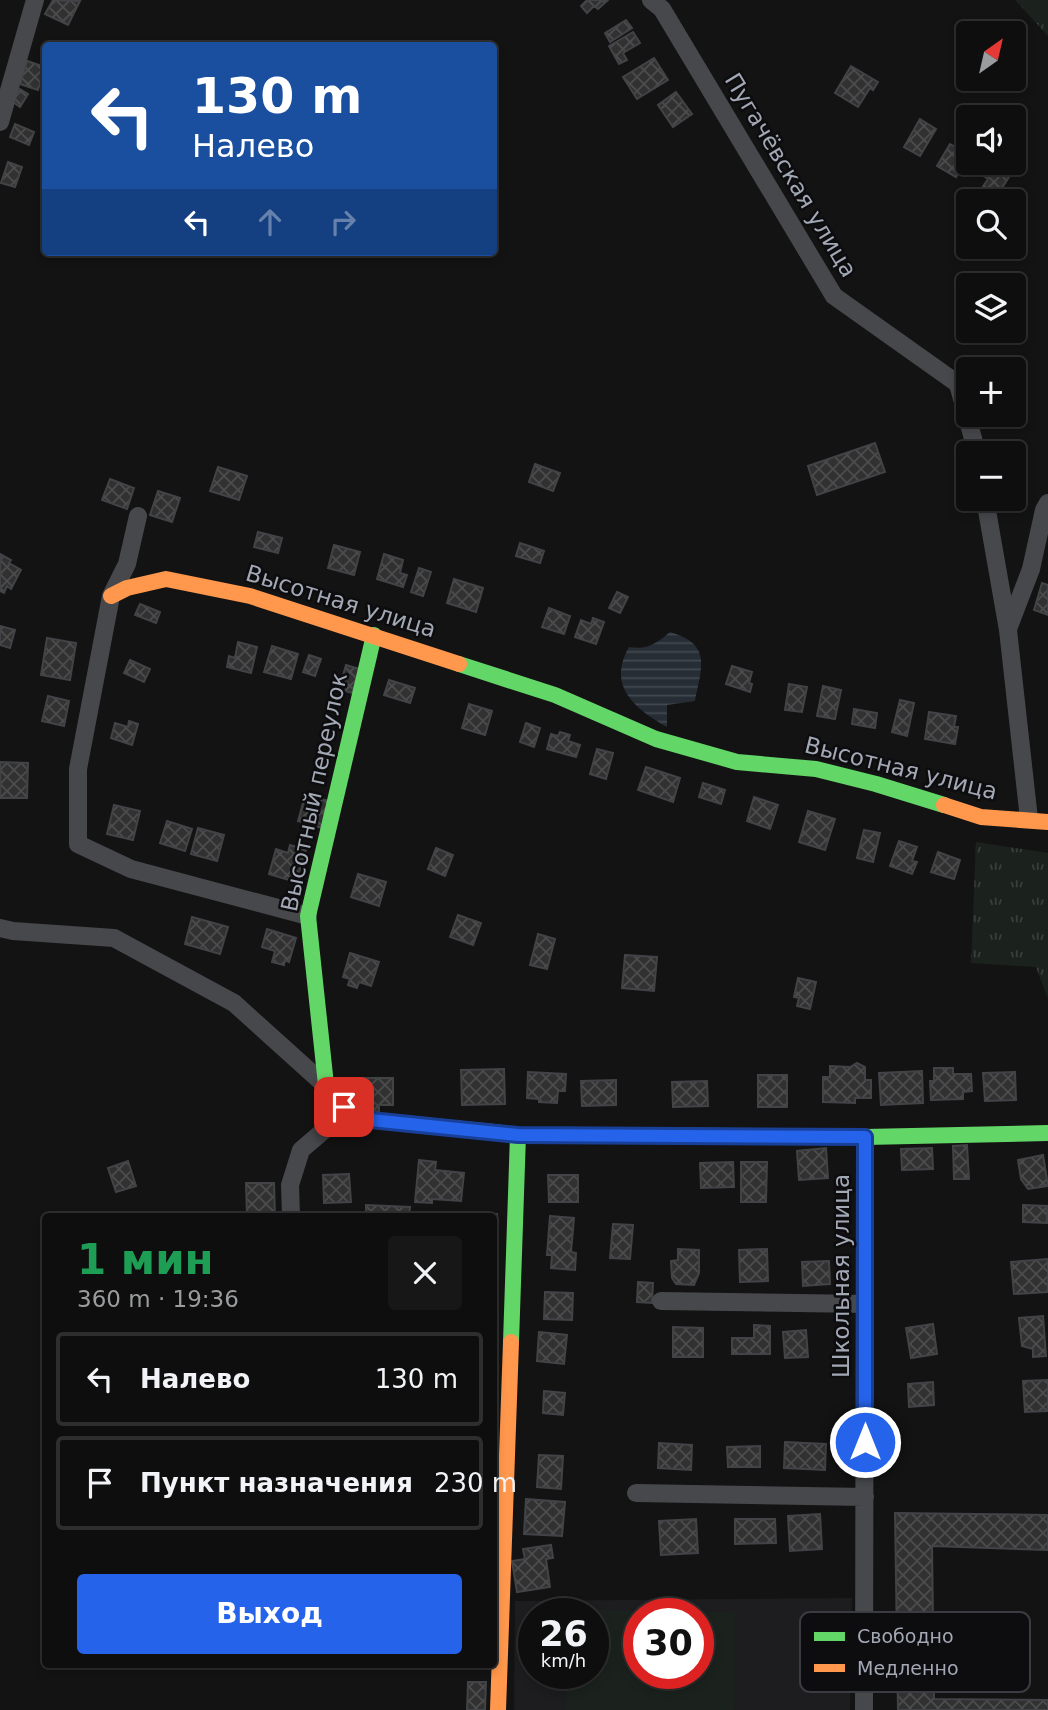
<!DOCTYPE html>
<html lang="ru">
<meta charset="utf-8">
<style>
:root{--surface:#0e0e0e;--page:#171717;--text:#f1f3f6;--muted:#9b9c9e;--line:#2e2e2e;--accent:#2563eb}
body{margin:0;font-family:"DejaVu Sans",sans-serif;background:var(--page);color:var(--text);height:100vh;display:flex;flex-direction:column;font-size:26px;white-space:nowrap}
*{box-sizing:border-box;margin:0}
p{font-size:23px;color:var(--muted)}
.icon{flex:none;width:38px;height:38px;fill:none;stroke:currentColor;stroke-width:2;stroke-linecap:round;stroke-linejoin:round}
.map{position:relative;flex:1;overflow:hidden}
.panel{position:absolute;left:42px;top:1213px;width:455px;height:455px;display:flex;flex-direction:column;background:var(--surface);border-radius:7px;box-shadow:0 4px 10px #0003,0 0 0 2px var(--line)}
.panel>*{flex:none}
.top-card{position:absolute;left:42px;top:42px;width:455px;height:214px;border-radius:7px;box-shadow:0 4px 10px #0003,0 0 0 2px var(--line);background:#1a4fa0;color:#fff;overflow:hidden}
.needle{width:46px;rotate:34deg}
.tools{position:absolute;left:956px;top:21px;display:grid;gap:14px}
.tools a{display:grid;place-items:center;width:70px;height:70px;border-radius:7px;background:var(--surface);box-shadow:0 4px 10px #0003,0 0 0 2px var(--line);font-size:35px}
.speed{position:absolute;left:518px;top:1598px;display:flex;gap:14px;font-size:35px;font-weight:700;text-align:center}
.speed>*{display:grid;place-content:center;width:91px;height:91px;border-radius:50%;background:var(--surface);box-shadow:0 4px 10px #0003,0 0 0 2px var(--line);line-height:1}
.speed small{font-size:18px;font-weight:400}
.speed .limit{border:10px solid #d22;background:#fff;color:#111}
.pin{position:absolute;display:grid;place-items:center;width:60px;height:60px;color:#fff;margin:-30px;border-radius:14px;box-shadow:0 4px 10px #0006}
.me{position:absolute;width:77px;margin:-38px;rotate:0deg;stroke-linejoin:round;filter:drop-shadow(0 0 5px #0008)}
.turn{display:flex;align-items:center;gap:24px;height:147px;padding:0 35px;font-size:32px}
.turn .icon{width:91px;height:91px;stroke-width:2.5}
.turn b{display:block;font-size:49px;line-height:60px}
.lanes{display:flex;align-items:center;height:66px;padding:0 35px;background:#0003;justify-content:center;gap:35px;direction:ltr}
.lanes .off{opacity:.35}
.round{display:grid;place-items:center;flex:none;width:74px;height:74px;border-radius:7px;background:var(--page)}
.summary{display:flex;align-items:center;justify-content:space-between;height:119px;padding:0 35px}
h1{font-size:42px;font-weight:700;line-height:52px;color:#1e9e55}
.primary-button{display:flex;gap:14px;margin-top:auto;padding:14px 35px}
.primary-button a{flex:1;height:80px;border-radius:7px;background:var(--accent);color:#fff;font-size:28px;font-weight:700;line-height:80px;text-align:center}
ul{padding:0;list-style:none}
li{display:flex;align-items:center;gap:21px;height:94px;margin:0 14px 10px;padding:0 21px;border:4px solid var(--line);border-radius:7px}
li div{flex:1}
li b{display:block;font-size:26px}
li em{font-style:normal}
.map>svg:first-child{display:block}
.built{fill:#1d1d1f;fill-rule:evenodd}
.grass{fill:url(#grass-tufts)}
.pitch{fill:#1b221d;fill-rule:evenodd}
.water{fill:url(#water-rules)}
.building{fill:url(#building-cross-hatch);stroke:#424347;stroke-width:2}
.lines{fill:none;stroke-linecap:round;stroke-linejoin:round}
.street{stroke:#47484c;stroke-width:18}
.fast{stroke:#63d668;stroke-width:16}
.slow{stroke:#ff974d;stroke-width:16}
.route-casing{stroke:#184099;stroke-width:18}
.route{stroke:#2563eb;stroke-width:12}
.labels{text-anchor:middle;stroke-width:5;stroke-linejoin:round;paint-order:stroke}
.street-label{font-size:23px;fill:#a3a8b5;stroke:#0d0d0f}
.key{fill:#0d0d0f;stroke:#3a3c41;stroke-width:2}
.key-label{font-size:19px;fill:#a3a8b5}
</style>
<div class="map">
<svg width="1048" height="1710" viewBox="0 0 1048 1710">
<defs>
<pattern id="grass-tufts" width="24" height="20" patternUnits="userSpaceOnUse" patternTransform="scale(1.75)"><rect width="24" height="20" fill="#1b221d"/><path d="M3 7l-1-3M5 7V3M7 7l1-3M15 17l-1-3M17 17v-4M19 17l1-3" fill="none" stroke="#393f3c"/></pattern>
<pattern id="water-rules" width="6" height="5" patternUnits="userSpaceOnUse" patternTransform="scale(1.75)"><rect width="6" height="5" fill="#262d35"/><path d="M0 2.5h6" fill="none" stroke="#424950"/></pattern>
<pattern id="building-cross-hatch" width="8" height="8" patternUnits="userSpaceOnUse" patternTransform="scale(1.75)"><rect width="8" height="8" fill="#313132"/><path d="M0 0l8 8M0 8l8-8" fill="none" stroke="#4c4c4d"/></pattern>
</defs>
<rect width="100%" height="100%" fill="#131313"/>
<!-- built -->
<path class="built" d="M852,1598L850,1710H514L515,1601ZM534,1614H593V1673H534ZM639,1614H698V1673H639Z"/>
<!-- grass -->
<path class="grass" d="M1015,0H1048V36Z
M976,842L1048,853V999L1036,967L971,963Z"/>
<!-- pitch -->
<path class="pitch" d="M567,1610L735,1612L734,1710H566V1673H593V1614L567,1613ZM639,1614H698V1673H639Z"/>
<!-- water -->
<path class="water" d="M670,632C712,644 702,667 695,701L667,705V727C634,708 607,686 629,647C647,650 656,644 670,632Z"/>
<!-- building -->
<path class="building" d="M53,0L80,1L68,25L45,14Z
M587,0H608L598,9L594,6L587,13L581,6Z
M626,20L632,28L610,42L605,33Z
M633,32L640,43L623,53L627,60L619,64L609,46Z
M654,58L668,80L637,99L623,77Z
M27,61L45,67L38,90L20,84Z
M851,66L878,82L873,90L870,88L858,107L835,93Z
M20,89L28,94L20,107L13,102Z
M676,92L692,114L673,127L658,105Z
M920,119L936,129L920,156L904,147Z
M15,124L34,132L29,145L10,137Z
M950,144L968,154L956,177L937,166Z
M8,162L22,167L15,187L1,183Z
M992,166L1009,177L994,200L980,191L988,179L985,177Z
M979,274L994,285H980L974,281Z
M875,443L885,472L817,495L808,466Z
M535,464L560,473L553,491L529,482Z
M218,467L247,476L239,500L210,491Z
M110,479L134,488L127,509L102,500Z
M158,491L180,498L172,522L150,515Z
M258,532L282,538L278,553L254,547Z
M520,543L544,551L540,563L516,556Z
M334,545L360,552L354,575L328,568Z
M0,554L11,560L9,563L21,570L11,589L7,586L4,593L0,591Z
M384,554L403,560L400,573L407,575L403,587L377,579Z
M419,568L431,572L423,596L411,592Z
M454,579L483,588L476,612L447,603Z
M1042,583L1048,585V615L1034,610Z
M617,592L628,597L620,613L609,608Z
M140,604L160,612L156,623L135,615Z
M549,608L570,616L564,634L542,627Z
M593,618L604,622L596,644L575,637L581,620L591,624Z
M0,626L15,630L10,648L0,645Z
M47,638L76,643L70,680L41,675Z
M238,642L257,647L251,673L227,667L229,656L235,658Z
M272,646L298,654L291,679L264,672Z
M309,655L321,659L315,676L303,672Z
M130,660L150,669L144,682L124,673Z
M346,665L359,669L352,693L339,689Z
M732,666L752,672L749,683L752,684L750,692L726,684Z
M389,680L415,688L410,703L384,695Z
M789,684L807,687L802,712L785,710Z
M823,686L841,690L835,719L817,716Z
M48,696L69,701L64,726L42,721Z
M900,700L914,703L907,736L892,732Z
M469,704L492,711L485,735L462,728Z
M854,709L877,713L875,728L852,724Z
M929,712L956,716L954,727H958L955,744L925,739Z
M129,721L138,724L132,745L111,738L115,723L128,727Z
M526,723L540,728L534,747L520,742Z
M560,732L570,735L568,741L580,745L576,757L547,749L551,734L558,736Z
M597,749L613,753L606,779L590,774Z
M0,762L28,763L27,798H0Z
M646,767L680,778L673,802L638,790Z
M703,783L725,790L721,804L699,797Z
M754,797L778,805L770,829L747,821Z
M321,799L329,801L322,828L298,821L303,803L315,807L317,801L321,802Z
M114,805L140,811L133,840L107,834Z
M808,811L835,819L825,850L799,842Z
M167,821L192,829L185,851L160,843Z
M198,828L224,835L217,861L191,854Z
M864,830L880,833L873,862L857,858Z
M899,841L917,847L912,861L917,862L912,874L890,866Z
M290,845L306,850L296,882L269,874L276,849L288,853Z
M436,848L453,855L445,876L428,869Z
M938,852L960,860L954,879L931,872Z
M358,874L386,882L379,906L351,897Z
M458,915L481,923L473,945L450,937Z
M192,917L228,927L220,954L185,944Z
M267,929L296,938L289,962L285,960L284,965L272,962L275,951L262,947Z
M538,934L555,939L547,969L530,965Z
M350,953L379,962L371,986L359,982L357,988L348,985L350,979L343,977Z
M625,955L657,957L654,991L622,988Z
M798,978L816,982L810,1009L797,1006L799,998L794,997Z
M857,1063L865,1067V1080H871V1098H855V1103L823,1102V1077H830V1066L850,1067Z
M934,1068H953V1074H971L972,1091L963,1092V1099L931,1100L930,1081H934Z
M504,1069L505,1104L462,1105L461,1070Z
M922,1071L923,1103L881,1105L879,1073Z
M528,1072L566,1074L565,1091H558L557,1103L539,1102V1099L527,1098Z
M1015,1072L1016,1100L985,1101L983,1073Z
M758,1075H787V1107H758Z
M353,1078H393V1105H379V1112L353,1108Z
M616,1080V1105L582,1106L581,1081Z
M707,1081L708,1106L673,1107L672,1082Z
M967,1145L969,1179H954L953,1146Z
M826,1148L828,1178L799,1180L797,1151Z
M932,1148L933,1169L902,1170L901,1149Z
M1043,1155L1048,1186L1028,1189L1021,1179L1018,1160Z
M419,1160L436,1162L435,1170L464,1173L461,1201L432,1199V1203L415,1202Z
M128,1161L136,1186L116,1192L108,1168Z
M733,1162L734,1187L701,1188L700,1163Z
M741,1162H767L766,1202H741Z
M349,1174L351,1202L324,1203L323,1175Z
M548,1175H578V1202H549Z
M246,1183H274L275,1216H247Z
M366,1205L410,1207L409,1216H366Z
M1023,1205L1047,1206V1223L1023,1222Z
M497,1214L498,1246L494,1247V1216H462Z
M550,1216L574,1218L571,1252L576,1253L575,1270L551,1268L552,1255H547Z
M613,1224L633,1225L630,1259L610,1258Z
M678,1249L699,1250V1273L694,1285L676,1284L672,1278L671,1261L678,1260Z
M767,1249L768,1281L740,1282L739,1250Z
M1048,1259V1292L1014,1294L1011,1262Z
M829,1261L830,1284L803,1286L802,1262Z
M638,1282L653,1283L652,1303L637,1302Z
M545,1292L573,1293L572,1320L544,1319Z
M1043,1316L1046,1356L1033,1357V1349L1022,1346L1019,1318Z
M933,1324L937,1354L911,1358L906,1328Z
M754,1325L770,1326V1354H732V1338H754Z
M673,1327L703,1328V1357H673Z
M806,1330L808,1357L785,1358L783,1332Z
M539,1332L567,1335L564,1364L537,1361Z
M1048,1380V1411L1025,1412L1023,1381Z
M933,1382L934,1405L909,1407L908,1384Z
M544,1391L565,1393L563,1415L543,1413Z
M785,1442L826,1444L825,1470L784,1468Z
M659,1443L692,1445L691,1470L658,1468Z
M760,1446V1467H728L727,1447Z
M539,1455L563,1456L561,1489L537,1487Z
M526,1499L565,1502L562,1536L524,1534Z
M895,1513L1048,1515V1550L932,1546L934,1699L1048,1700V1710H898Z
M820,1514L822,1549L790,1551L788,1516Z
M696,1519L698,1553L661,1555L659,1521Z
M735,1519H775L776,1543L735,1544Z
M551,1545L553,1558L546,1559L550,1587L517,1592L512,1561L525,1559L523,1549Z
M468,1682H486L485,1710H467Z"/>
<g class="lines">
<!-- street -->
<path class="street" d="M651,0L662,9L834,296L958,384L977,453
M0,122L35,0
M985,499L1008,630L1029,819
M138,516L127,564L111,596L78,769V844L131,869L308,916
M1008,629L1031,569L1044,510L1048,503
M0,928L13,931L114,938L234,1003L326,1086
M291,1216L290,1185L301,1150L328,1127L361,1119
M661,1301L865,1304
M636,1493L865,1497
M864,1710L865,1137"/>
<!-- fast -->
<path class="fast" d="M374,635L308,916L327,1094L361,1119L493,1132
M459,664L555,695L656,739L737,762L816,769L876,784L944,805
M734,1136L865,1137L1048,1133
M511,1342L518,1135"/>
<!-- slow -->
<path class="slow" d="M111,596L127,588L166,579L250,596L459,664
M944,805L981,817L1048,822
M493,1132L518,1135L734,1136
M498,1710L511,1342"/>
</g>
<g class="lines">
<defs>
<path id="route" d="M344,1107L361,1119L518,1135L865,1137V1442"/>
</defs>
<!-- route casing -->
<use href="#route" class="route-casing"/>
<!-- route -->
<use href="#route" class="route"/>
</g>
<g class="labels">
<!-- street labels -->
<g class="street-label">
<text transform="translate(791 175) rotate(59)" y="8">Пугачёвская улица</text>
<text transform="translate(341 601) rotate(17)" y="8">Высотная улица</text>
<text transform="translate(901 768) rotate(14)" y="8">Высотная улица</text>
<text transform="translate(314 792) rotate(-78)" y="8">Высотный переулок</text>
<text transform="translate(841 1276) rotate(-90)" y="8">Школьная улица</text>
</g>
</g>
<!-- legend -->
<rect x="800" y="1612" width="230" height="80" rx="10" class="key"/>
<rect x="814" y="1632" width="31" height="9" fill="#63d668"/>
<rect x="814" y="1664" width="31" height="8" fill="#ff974d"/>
<g class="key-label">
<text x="857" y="1643">Свободно</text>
<text x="857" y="1675">Медленно</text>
</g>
</svg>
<div class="tools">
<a><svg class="needle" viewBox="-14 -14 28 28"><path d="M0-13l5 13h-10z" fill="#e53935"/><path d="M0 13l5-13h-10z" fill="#9b9c9e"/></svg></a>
<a><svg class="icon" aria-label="sound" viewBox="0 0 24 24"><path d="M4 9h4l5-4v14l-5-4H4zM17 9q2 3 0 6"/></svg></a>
<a><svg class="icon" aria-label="search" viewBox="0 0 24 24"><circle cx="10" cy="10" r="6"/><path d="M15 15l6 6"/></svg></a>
<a><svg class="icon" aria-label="layers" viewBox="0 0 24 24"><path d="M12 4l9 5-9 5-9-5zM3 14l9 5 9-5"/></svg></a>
<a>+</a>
<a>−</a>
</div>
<div class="speed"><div>26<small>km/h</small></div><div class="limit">30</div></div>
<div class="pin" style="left:344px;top:1107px;background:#d93025"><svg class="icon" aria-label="arrive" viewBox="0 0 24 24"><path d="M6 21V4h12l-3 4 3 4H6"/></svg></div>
<svg class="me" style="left:865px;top:1442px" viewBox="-20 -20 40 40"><circle r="17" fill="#2563eb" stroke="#fff" stroke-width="3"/><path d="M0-11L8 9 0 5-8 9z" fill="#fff"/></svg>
<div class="top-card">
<div class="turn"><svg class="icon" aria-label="left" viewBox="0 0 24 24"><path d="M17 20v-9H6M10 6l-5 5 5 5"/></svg><div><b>130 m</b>Налево</div></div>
<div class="lanes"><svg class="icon" aria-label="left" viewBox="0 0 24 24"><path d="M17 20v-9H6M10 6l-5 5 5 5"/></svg><svg class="icon off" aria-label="ahead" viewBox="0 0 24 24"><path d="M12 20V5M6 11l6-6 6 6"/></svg><svg class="icon off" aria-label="right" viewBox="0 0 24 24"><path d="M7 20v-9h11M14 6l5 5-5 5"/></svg></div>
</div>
<section class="panel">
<div class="summary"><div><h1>1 мин</h1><p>360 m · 19:36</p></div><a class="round"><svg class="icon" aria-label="close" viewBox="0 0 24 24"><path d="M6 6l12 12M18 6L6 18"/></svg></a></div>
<ul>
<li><svg class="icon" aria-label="left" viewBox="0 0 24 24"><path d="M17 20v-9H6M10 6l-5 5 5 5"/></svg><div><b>Налево</b></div><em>130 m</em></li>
<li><svg class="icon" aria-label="arrive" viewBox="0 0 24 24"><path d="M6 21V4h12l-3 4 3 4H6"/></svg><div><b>Пункт назначения</b></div><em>230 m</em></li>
</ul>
<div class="primary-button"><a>Выход</a></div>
</section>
</div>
